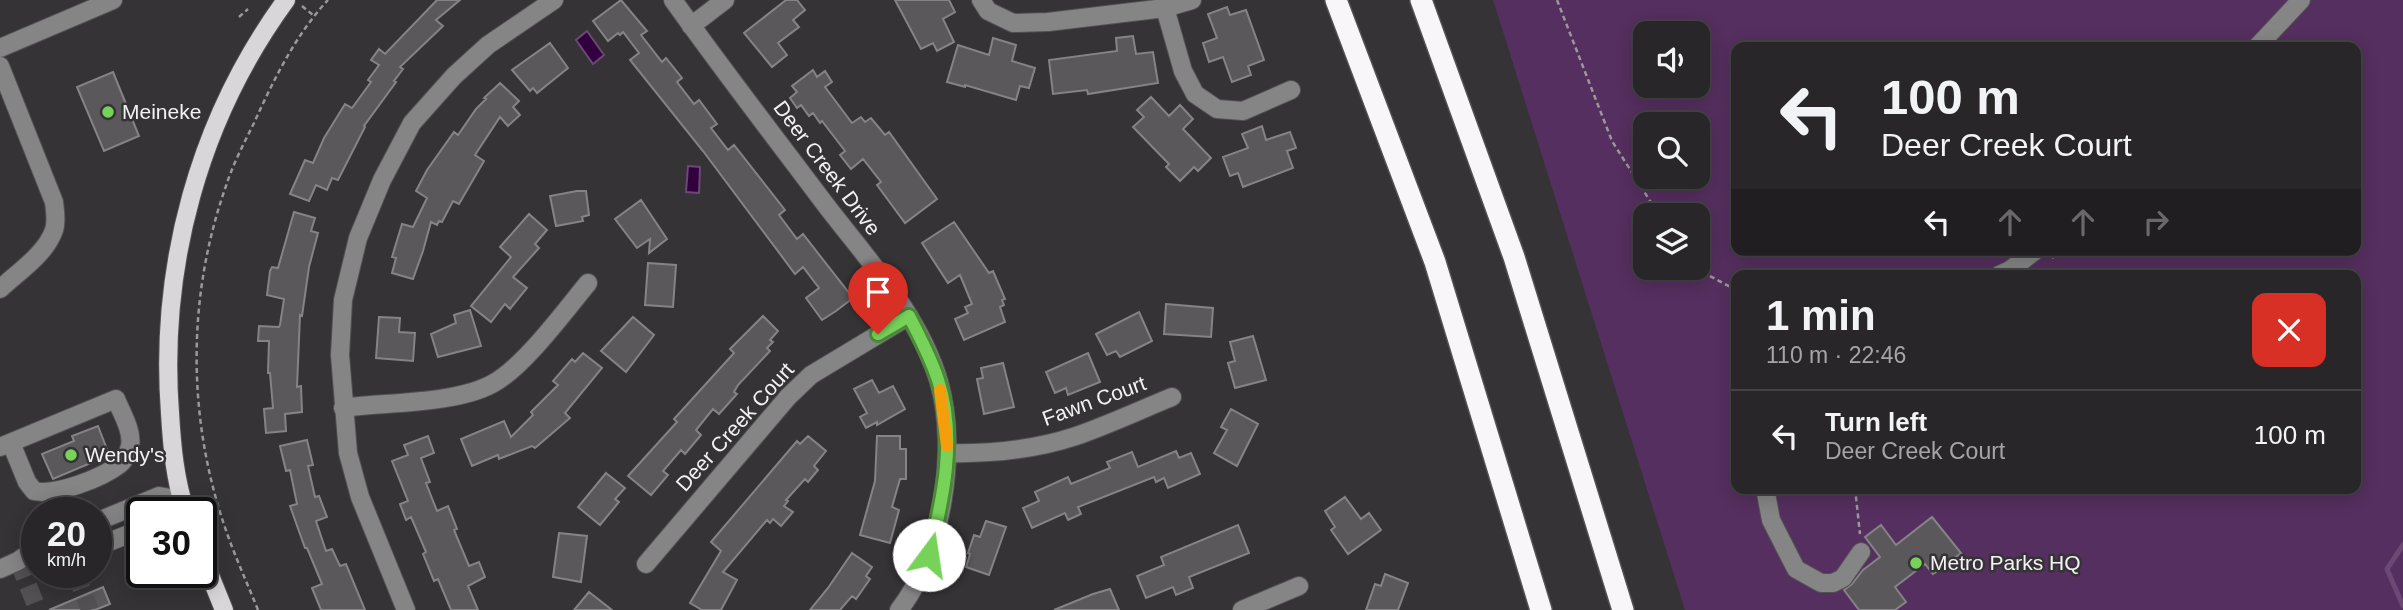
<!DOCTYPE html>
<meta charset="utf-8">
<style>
:root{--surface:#282628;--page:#302e30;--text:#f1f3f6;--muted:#a5a5a8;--line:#444345}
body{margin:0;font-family:Helvetica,sans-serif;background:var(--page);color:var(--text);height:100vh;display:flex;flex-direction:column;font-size:26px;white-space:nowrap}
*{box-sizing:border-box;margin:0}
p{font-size:23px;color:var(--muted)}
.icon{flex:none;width:38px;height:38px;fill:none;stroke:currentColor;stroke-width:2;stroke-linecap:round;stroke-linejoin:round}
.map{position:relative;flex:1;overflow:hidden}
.drawer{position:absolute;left:1731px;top:270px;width:630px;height:224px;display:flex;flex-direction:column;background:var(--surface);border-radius:14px;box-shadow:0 4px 18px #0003,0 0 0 2px var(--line)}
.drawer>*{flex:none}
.guide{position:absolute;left:1731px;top:42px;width:630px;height:214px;border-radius:14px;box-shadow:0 4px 18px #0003,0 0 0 2px var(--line);background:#282628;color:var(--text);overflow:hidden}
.controls{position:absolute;left:1633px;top:21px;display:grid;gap:14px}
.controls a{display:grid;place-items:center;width:77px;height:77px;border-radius:14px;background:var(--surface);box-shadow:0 4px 18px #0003,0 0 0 2px var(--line);font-size:35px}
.speed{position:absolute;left:21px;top:497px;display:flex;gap:14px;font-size:35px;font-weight:700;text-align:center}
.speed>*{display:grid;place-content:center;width:91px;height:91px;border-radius:50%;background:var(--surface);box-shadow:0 4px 18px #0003,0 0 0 2px var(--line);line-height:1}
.speed small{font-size:18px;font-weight:400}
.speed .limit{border:4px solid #111;border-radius:10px;background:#fff;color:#111}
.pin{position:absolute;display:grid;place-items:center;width:60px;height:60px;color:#fff;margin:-72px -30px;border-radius:50% 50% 50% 0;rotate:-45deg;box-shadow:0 0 7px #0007}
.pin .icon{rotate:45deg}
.me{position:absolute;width:77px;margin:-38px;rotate:14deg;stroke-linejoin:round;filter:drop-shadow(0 0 5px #0008)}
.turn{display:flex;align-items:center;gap:24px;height:147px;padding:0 35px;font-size:32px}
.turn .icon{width:91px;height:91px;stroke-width:2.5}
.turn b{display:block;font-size:49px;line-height:60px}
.lanes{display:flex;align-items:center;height:66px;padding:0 35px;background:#0003;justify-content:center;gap:35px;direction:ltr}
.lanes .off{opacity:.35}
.round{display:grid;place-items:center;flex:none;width:74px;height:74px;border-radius:14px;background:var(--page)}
.head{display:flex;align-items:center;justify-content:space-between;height:119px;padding:0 35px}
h1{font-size:42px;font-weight:700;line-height:52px}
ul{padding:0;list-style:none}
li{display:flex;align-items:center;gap:21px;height:91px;padding:0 35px;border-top:2px solid var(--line)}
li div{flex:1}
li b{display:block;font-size:26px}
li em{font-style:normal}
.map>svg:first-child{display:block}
.green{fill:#552f5f;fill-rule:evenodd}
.water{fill:#32003e;stroke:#6c4874;stroke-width:2}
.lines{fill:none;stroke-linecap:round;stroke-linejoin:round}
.stream{stroke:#6c4874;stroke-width:5}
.building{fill:#5b585b;stroke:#858386;stroke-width:2}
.minor-tunnel{stroke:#525052;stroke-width:18;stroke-dasharray:18 9;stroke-linecap:butt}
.minor-casing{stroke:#535154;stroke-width:20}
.major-casing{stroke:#535154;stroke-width:20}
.highway-casing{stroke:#535154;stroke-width:24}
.path{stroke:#9a989a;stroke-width:2.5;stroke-dasharray:5 3.5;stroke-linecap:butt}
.minor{stroke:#868586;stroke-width:18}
.major{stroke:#d8d6d8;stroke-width:18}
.highway{stroke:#f8f6f9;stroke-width:21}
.route-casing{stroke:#4d883a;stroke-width:18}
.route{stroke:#77d259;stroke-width:12}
.slow{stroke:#f59e0b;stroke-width:12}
.poi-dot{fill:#77d259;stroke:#353336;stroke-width:2.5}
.labels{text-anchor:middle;stroke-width:5;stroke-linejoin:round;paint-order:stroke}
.poi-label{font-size:21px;fill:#f3f1f3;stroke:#353336;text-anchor:start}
.street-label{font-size:21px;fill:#f3f1f3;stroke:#353336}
</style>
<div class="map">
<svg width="2403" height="610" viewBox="0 0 2403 610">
<rect width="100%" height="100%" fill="#353336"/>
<!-- green -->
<path class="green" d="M1493,0H2403V610H1685ZM1645,33H1698V86H1645ZM1736,47H2356V250H1736ZM1645,124H1698V177H1645ZM1645,215H1698V268H1645ZM1736,275H2356V488H1736Z"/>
<!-- water -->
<path class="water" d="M587,31L604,55L593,64L576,40Z
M688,166L700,167L699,193L686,192Z"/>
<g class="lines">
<!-- stream -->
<path class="stream" d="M2403,545L2387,569L2403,606"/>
</g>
<!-- building -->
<path class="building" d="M437,0H460L436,20L443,26L400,67L403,69L394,81L396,82L364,126L365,127L338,180L332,178L327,190L316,185L309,201L290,194L305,160L313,163L324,138L345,104L352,108L371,82L368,80L379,65L371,60L379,49L385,54Z
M621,0L647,31L641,35L662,62L666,58L682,78L677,82L694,104L699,100L717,124L711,128L728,150L734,145L785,210L779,215L797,239L803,234L853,298L836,311L822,320L806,298L819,288L803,267L795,274L703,151L630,60L639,53L623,32L620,35L618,33L608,41L593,21Z
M786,0H797L805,10L793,20L799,27L778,43L787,55L772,67L744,33Z
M895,0H949L955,12L943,19L954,42L937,51L933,43L921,49Z
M1227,7L1230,15L1246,10L1264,60L1248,66L1251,75L1232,82L1223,57L1209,62L1203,43L1217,38L1208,14Z
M1133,36L1136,54L1153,52L1158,83L1088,94L1087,90L1053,94L1049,60L1117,51L1116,38Z
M993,38L1016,45L1012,61L1035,68L1029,88L1020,86L1016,100L965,85V87L947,82L958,45L989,55Z
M550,43L568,68L537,93L533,88L530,91L512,70Z
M813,70L817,77L825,71L832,82L825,87L852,123L861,117L865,122L871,118L885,135L889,132L937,199L905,223L877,185L881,182L863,159L851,169L840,155L845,151L822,121L820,123L813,113L809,116L801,105L797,108L790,98L797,92L792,86Z
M113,72L139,136L104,151L77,87Z
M500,83L519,101L513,107L520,115L508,126L500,117L475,155L484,161L459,204L453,201L442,222L439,221L437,225L431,222L423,251L413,279L392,273L396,258L392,257L402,224L413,227L427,198L416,191L427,170L454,132L458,135L476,109L486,99L484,98Z
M1151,97L1169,116L1180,105L1193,119L1183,129L1211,158L1198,171L1194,167L1180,181L1166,167L1169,164L1133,127L1144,117L1137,110Z
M1262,126L1266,140L1290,132L1296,148L1287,151L1293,168L1243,187L1238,173L1230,176L1223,157L1248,148L1242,134Z
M577,191H586L589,215L582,217L583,221L556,226L550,196Z
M641,200L667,239L649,253L650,239L637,248L615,219Z
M294,212L315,218L311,231L318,233L309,267L302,316L300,315L297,387L301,386L302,412L285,414L286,431L266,433L264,409L273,408L270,373H268L269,341H258L259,326L279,327L280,325L284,299L267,295L270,271L272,267L278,268Z
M529,214L547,230L535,244L539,248L513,277L527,288L510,309L505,304L491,322L471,306L511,257L500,247Z
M954,222L989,273L993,271L1005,299L1002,300L1004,305L1000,307L1005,322L964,340L955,319L968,313L965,307L972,304L960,275L948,283L922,243Z
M648,263L676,265L673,307L645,305Z
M1166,304L1213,308L1211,337L1164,334Z
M470,310L481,346L438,357L431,334L456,323L454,315Z
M1139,312L1152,341L1120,357L1116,351L1107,355L1096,334Z
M763,316L778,331L770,340L773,342L767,348L770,351L738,385L734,392L737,394L719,414L713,409L696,430L701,435L685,454L681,450L663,471L668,475L651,495L628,476L677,422L674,419L734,353L730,349Z
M379,317L400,318L399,332L415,333L413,361L376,358Z
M633,317L654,335L626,372L601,351Z
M1253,336L1266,380L1235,388L1228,363L1235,361L1230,342Z
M583,353L602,368L565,413L570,418L535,448L532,446L499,459L498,455L472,466L461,439L504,421L511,437L533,415L531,412L558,385L553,381L572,359L575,362Z
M1088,353L1100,382L1068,395L1066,388L1055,393L1046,372Z
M1003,363L1014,407L984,414L977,379L983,378L981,368Z
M872,380L879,393L893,386L905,409L877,425V422L866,428L860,417L867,413L854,389Z
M1231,409L1258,424L1237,466L1214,453L1227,430L1221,427Z
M98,426L108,452L91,459L93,462L53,479L42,454L74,441L72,436Z
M428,436L434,453L421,458L430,482L426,483L437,511L448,506L457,529L454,530L469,566L479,562L485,577L468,586L478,610H451L438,579L434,581L423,554L426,552L411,517L406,520L400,504L408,501L392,461L408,455L404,445Z
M808,436L826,451L814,466L818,470L808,482L805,479L786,500L788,501L784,506L793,512L781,526L773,519L770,523L767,520L723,572L737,580L721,610H702L690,603L721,551L711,542L797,441L800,444Z
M877,436H900V449H906V479H900L892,507L899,510L890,543L860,535L875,481Z
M307,440L313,465L308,466L315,497L319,496L327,517L316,521L326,551L332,549L340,566L346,564L365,610H321L312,588L322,584L307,548H305L290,506L297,504L290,470L286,471L280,446Z
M1176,451L1179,458L1191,453L1200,474L1168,488L1164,478L1156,482L1154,477L1078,507L1081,514L1068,520L1065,513L1032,528L1023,508L1039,501L1035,492L1068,477L1071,484L1110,468L1107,462L1132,452L1138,467Z
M606,473L625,488L615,499L619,502L600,525L578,507Z
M1345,497L1361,519L1369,513L1381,530L1348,554L1331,530L1335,527L1325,511Z
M1932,517L1961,553L1933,574L1925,564L1895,587L1906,602L1895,610H1859L1844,590L1852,584L1863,570L1880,557L1865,537L1881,525L1896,545Z
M986,521L1006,527L989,575L966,567L970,554L968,553L974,535L980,537Z
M1238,525L1249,553L1189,577L1193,588L1176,595L1173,587L1146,598L1137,576L1164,565L1161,557Z
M559,533L587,536L581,582L553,577Z
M852,553L872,567L866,576L870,579L856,599L852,596L840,610H810L828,588Z
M1385,574L1408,583L1398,610H1366L1375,584L1381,586Z
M103,587L110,604L95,610H49Z
M1110,589L1119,610H1054L1093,594Z
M589,592L612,610H574Z"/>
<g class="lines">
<!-- minor-tunnel -->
<path class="minor-tunnel" d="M18,561L38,610
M75,572L90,610"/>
<defs>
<path id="minor" d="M673,0C722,69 774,136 825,204C867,259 919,314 939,382C958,449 943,554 899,610
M981,0L988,11L1013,23L1048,22L1165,8L1192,0
M1165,8L1183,71L1195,94L1217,109L1243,111L1291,90
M691,26L725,0
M2257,47L2301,0
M0,48L113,0
M0,66L54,202C55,211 57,221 54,230C46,254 18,272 0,289
M1999,275L2010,270L2036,250
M343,408C386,402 455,404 492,384C523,368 564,312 588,283
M0,447L116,399C121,412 133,431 130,446C129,451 124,461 120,464C102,478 56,496 34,491L27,482L11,443
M947,453C991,454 1034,450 1076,436C1108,425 1140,410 1172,397
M1765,488L1771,520L1796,569L1821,583H1833L1843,578L1861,552
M96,522L159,496L182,500
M96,547L142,529
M646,564L788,397L811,375L909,316
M0,569L18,561L37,547
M406,610L360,497L348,453L340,355L343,300L358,238L382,180L412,123L454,76L488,45L554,0
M1242,610L1299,586"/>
<path id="major" d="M186,513C175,480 172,447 170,413C159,266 199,119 286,0
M201,553L224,610"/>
<path id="highway" d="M1336,0L1435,262L1541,610
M1421,0L1514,257L1623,610"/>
</defs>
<!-- minor casing -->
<use href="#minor" class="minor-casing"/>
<!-- major casing -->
<use href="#major" class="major-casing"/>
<!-- highway casing -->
<use href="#highway" class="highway-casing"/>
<!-- path -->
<path class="path" d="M1557,0L1612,141L1659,215
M302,6L313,15
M239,17L248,9
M2052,258L2063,250
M1695,268L1736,290
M1855,488L1860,534
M258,610C248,585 237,561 228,536C187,423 186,299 226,186C233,164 244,143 254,123C273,81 296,34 328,0"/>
<!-- minor -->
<use href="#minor" class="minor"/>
<!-- major -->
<use href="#major" class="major"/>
<!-- highway -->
<use href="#highway" class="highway"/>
</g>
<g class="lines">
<defs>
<path id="route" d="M878,334L909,316C920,337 931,358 938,380C957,437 943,500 929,555"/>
</defs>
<!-- route casing -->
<use href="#route" class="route-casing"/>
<!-- route -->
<use href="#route" class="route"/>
<!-- slow -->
<path class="slow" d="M940,390L947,446"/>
</g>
<!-- markers -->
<g class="poi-dot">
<circle cx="108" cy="112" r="7"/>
<circle cx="71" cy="455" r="7"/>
<circle cx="1916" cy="563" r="7"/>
</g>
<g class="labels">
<!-- poi labels -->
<g class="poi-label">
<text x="122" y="119">Meineke</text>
<text x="85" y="462">Wendy's</text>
<text x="1930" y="570">Metro Parks HQ</text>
</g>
<!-- street labels -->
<g class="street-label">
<text transform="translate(827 168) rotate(53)" y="7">Deer Creek Drive</text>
<text transform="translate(1094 401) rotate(-20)" y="7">Fawn Court</text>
<text transform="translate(735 427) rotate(-48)" y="7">Deer Creek Court</text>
</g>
</g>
</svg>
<div class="controls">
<a><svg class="icon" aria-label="sound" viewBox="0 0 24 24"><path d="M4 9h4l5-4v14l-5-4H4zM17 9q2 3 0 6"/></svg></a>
<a><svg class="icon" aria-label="search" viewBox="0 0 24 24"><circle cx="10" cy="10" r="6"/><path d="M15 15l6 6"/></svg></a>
<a><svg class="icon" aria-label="layers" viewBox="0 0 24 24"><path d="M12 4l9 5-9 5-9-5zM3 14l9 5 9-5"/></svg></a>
</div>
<div class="speed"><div>20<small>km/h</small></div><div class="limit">30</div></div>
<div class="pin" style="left:878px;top:334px;background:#d93025"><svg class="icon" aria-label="arrive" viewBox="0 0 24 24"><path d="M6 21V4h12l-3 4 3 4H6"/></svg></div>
<svg class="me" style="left:929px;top:555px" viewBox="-20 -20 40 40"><circle r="19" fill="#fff"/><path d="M0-13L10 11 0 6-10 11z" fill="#77d259"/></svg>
<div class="guide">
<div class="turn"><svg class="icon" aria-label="left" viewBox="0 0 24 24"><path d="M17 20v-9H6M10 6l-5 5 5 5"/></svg><div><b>100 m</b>Deer Creek Court</div></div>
<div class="lanes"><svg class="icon" aria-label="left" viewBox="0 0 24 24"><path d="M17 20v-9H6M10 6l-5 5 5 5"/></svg><svg class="icon off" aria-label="ahead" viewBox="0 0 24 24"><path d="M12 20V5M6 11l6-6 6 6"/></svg><svg class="icon off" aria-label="ahead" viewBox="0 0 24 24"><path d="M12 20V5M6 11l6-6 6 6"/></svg><svg class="icon off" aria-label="right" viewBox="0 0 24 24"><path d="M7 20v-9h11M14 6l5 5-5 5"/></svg></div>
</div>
<section class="drawer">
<div class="head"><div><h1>1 min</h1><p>110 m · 22:46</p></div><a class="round" style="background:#d93025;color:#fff"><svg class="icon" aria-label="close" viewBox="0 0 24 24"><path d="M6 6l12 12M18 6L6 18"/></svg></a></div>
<ul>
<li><svg class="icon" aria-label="left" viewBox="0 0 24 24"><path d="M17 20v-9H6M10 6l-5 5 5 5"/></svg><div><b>Turn left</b><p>Deer Creek Court</p></div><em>100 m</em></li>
</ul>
</section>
</div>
